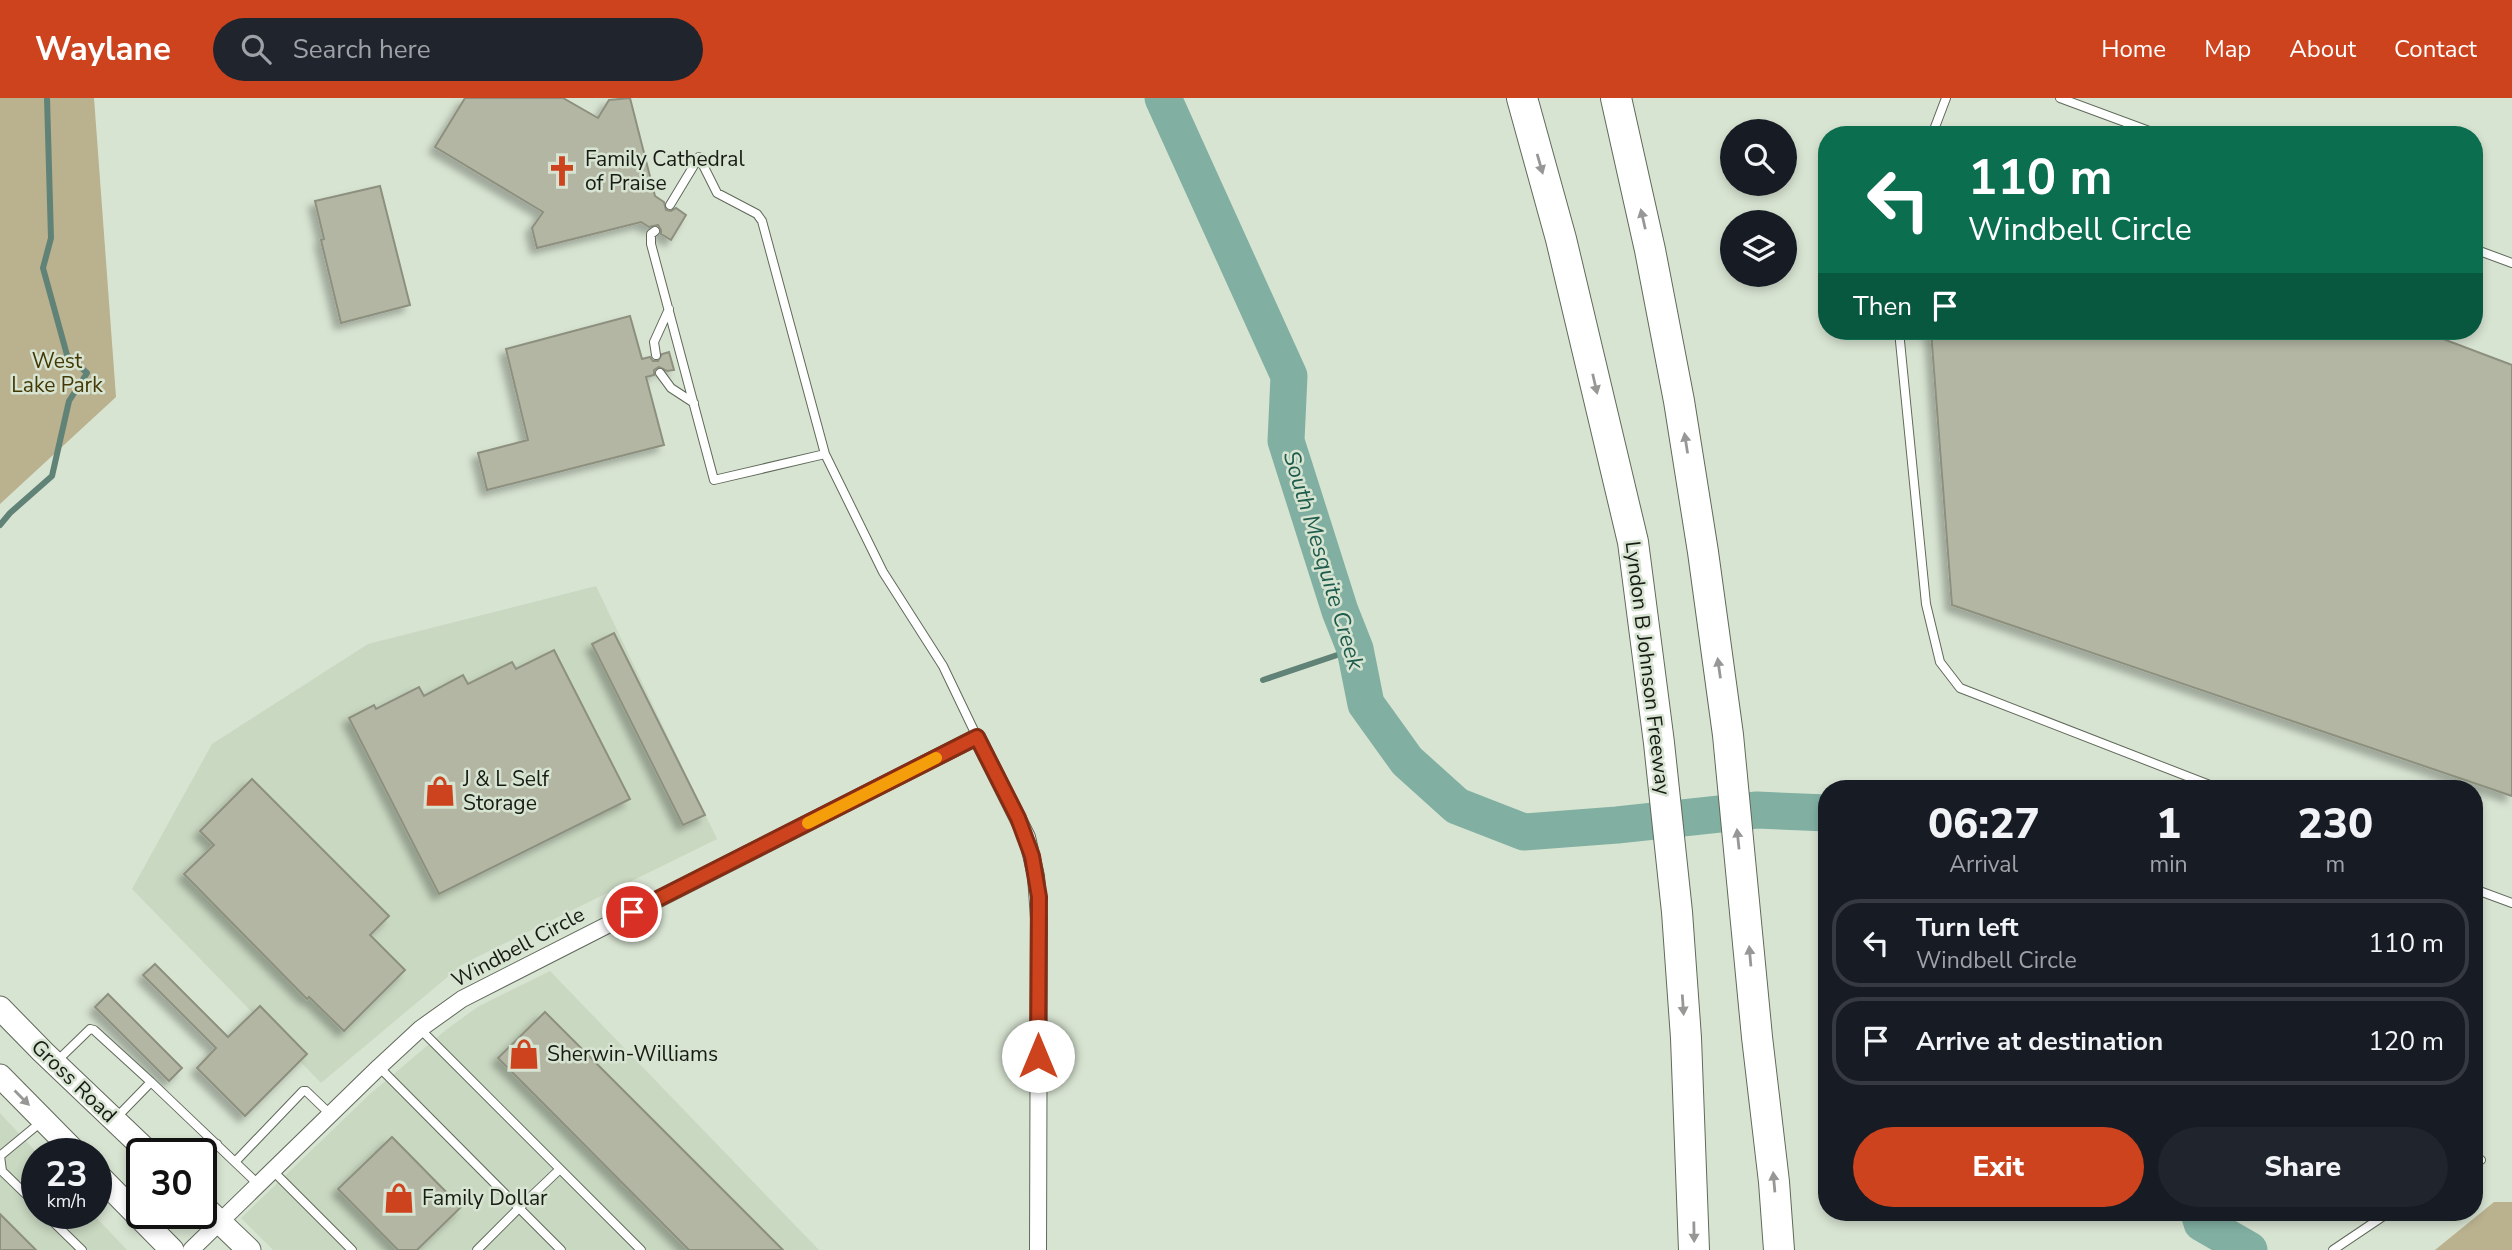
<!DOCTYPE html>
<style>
:root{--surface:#171b24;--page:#20242c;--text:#f1f3f6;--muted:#9ea1a6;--line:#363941;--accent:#cc431e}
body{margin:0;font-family:"Nunito Sans",sans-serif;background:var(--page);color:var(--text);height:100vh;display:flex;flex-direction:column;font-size:26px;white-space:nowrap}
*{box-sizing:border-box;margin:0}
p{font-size:23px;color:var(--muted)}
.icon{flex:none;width:38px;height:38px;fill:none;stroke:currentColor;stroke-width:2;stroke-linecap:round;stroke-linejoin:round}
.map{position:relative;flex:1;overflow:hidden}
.side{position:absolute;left:1818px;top:682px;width:665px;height:441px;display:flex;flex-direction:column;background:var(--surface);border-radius:28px;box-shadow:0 4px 10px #0003}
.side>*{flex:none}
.banner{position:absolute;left:1818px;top:28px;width:665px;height:214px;border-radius:28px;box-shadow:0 4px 10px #0003;background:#0b6e4f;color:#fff;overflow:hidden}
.tools{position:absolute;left:1720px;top:21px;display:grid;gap:14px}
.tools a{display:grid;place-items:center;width:77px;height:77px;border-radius:50%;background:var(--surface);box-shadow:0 4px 10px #0003;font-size:35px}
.speed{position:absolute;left:21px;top:1040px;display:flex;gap:14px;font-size:35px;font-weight:700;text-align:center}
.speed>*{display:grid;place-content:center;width:91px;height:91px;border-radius:50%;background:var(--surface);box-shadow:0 4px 10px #0003;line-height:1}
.speed small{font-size:18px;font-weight:400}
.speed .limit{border:4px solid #111;border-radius:10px;background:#fff;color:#111}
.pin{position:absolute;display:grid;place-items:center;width:60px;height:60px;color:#fff;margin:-30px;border:4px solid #fff;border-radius:50%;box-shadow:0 2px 7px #0007}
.me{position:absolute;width:77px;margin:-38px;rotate:0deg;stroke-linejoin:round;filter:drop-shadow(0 0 5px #0008)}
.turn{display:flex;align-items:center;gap:24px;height:147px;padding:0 35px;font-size:32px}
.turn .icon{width:91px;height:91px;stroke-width:2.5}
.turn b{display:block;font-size:49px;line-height:60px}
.then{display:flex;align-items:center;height:66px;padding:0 35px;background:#0003;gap:14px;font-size:26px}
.eta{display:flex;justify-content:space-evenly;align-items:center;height:119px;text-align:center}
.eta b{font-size:42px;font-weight:800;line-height:49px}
.cta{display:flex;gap:14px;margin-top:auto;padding:14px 35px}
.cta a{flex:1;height:80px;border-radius:42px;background:var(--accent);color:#fff;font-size:28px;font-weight:800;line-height:80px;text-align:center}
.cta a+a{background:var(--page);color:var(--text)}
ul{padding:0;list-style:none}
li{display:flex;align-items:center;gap:21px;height:88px;margin:0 14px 10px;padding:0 21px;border:4px solid var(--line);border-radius:28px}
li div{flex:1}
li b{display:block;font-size:26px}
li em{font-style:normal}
header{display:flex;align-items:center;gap:42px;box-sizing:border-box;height:98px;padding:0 35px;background:var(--accent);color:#fff}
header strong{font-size:33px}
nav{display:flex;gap:38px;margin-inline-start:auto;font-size:24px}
.search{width:490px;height:63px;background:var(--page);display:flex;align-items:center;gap:18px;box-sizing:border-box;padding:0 24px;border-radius:38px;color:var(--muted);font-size:26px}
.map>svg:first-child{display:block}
.built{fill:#c9d8c1}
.green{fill:#bab18f}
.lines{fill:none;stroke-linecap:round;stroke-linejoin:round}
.stream{stroke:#618377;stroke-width:6}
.river{stroke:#81b0a2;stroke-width:37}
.building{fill:#b2b6a3;stroke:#8d907e;stroke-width:2;filter:url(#shadow)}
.lane-casing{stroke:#60695a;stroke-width:10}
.street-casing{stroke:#60695a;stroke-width:18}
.secondary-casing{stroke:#60695a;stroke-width:25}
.highway-casing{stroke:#60695a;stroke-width:32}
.lane{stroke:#fff;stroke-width:8}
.street{stroke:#fff;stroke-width:16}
.secondary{stroke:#fff;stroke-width:23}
.highway{stroke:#fff;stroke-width:30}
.oneway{fill:#979895}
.route-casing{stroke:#852c14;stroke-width:18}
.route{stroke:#cc431e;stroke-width:12}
.slow{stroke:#f59e0b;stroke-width:12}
.labels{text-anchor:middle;stroke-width:5;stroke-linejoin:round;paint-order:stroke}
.poi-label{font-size:21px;fill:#171b14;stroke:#d8e4d2;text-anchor:start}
.park-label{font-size:21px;fill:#433703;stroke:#d8e4d2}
.street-label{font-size:21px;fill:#171b14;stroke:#d8e4d2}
.water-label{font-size:23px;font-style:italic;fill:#1e5c4d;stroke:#d8e4d2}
</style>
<header>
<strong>Waylane</strong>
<div class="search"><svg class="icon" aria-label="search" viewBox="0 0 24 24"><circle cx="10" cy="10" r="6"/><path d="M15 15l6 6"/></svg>Search here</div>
<nav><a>Home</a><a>Map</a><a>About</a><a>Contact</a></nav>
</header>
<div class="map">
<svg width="2512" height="1152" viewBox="0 0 2512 1152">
<defs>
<filter id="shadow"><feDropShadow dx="-6" dy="6" stdDeviation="3.5" flood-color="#0004"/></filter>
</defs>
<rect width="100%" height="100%" fill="#d8e4d2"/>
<!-- built -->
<path class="built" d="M596,488L717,741L463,866L321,985L132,791L212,646L368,546Z
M550,873L819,1152H273L241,1120L370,996L447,931L479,908Z
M0,1015L37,1055V1115H92L127,1152H0Z"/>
<!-- green -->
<path class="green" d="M0,0H94L116,299L0,406Z
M2494,1104H2512V1152H2435Z"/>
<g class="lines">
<!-- stream -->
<path class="stream" d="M0,427L10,415L52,378L69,303L87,275L67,257L43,170L51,140L47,0
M1263,582L1355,551"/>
<!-- river -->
<path class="river" d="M1163,0L1289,278L1286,343L1340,513L1355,551L1366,606L1407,663L1457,708L1524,734L1617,727L1757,712L1827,715
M2199,1115L2202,1125L2249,1152"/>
</g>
<!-- building -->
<path class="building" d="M465,0H563L598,20L609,2L630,0L655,98L664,104L666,112L671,113L676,110L686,117L671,142L661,136V132L658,127L649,129L641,124L537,150L532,130L543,114L435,49Z
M380,88L410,207L341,225L321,142L324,141L315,103Z
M630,218L642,261L650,259L653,263H658L662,256L669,254L674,272L667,273L659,269L654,272V277L646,279L664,347L487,392L478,355L528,342L506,251Z
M1931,233H2422L2512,267V698L1952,507Z
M614,535L705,717L683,727L592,546Z
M554,552L630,701L439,796L349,620L374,607L376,611L419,589L424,598L463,577L468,586L512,564L516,571Z
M252,681L389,818L370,837L405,872L344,933L309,899L307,901L184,776L214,747L200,733Z
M155,866L228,939L260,908L307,956L245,1018L197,970L216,950L143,877Z
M108,896L182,970L169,983L95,909Z
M545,914L783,1152H689L498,960Z
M392,1039L461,1109L417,1152H398L338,1091Z
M0,1116L36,1152H0Z"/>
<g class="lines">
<defs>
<path id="lane" d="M2060,0L2160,37
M1932,37L1946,0
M699,59L717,95L757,116L762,123L825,356L883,474L943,568L977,639
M670,107L699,59
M655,133L651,136V146L714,382L825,356
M2474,151L2512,165
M1899,233L1926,506L1940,564L1960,590L2220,691
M656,257L654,244L669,211
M660,275L671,290L694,305
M2474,791L2512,805
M420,931L641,1152
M56,964L90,931L94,932L151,984L116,1020
M379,969L519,1110L477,1152
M151,984L259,1087
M0,1058L2,1073L37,1107
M0,1058L41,1024
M201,1063L217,1046
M235,1064L303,993H306L330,1016
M2474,1066L2481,1062
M560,1071L519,1110L561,1152
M273,1073L352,1152
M44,1115L82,1152
M2333,1152L2388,1115"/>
<path id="street" d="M191,1152L379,969L420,931L462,901L977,639L1027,739L1036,778L1039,820L1038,1152"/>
<path id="secondary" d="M0,910L43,954L149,1055
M0,978L76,1055
M96,1075L172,1152
M201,1106L249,1152"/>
<path id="highway" d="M1522,0L1561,141L1633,444L1659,645L1677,814L1686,940L1694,1152
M1616,0L1650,152L1679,303L1703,454L1728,637L1757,939L1774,1084L1779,1152"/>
</defs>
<!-- lane casing -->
<use href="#lane" class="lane-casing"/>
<!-- street casing -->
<use href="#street" class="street-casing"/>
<!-- secondary casing -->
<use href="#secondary" class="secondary-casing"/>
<!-- highway casing -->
<use href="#highway" class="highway-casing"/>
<!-- lane -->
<use href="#lane" class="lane"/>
<!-- street -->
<use href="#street" class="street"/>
<!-- secondary -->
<use href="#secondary" class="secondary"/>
<!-- highway -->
<use href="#highway" class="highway"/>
</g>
<!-- one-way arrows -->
<defs><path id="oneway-solid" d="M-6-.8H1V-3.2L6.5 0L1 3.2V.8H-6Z" transform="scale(1.75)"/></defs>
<g class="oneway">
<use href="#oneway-solid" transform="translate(1540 66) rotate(74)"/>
<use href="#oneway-solid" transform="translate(1643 121) rotate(-103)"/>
<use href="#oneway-solid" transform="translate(1595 286) rotate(77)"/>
<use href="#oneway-solid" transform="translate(1686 345) rotate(-99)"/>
<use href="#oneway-solid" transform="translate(1719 570) rotate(-98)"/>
<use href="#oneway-solid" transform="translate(1738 741) rotate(-96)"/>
<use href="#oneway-solid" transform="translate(1750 858) rotate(-95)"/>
<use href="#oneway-solid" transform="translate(1683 907) rotate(86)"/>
<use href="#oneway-solid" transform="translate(22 1000) rotate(45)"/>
<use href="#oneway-solid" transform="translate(1774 1084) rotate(-95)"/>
<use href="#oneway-solid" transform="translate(1694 1134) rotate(89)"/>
</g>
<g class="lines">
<defs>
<path id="route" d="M632,814L977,639L1018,720L1032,758L1039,799L1038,958"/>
</defs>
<!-- route casing -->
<use href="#route" class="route-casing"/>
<!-- route -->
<use href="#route" class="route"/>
<!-- slow -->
<path class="slow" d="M808,725L936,660"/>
</g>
<!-- icons -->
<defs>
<symbol id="church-bare" viewBox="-9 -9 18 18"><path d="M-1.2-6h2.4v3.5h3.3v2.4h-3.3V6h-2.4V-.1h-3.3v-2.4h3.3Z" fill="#cc431e" stroke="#d8e4d2" stroke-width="2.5" paint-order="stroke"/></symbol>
<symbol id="shop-bare" viewBox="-9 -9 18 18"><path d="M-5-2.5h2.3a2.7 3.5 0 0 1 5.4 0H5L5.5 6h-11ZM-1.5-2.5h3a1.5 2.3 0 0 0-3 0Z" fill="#cc431e" stroke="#d8e4d2" stroke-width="2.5" paint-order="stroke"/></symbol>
</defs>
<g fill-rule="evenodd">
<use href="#church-bare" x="540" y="51" width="44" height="44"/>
<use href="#shop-bare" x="418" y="671" width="44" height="44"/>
<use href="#shop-bare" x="502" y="934" width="44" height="44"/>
<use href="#shop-bare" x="377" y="1078" width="44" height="44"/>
</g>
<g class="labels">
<!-- poi labels -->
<g class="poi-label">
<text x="585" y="68">Family Cathedral<tspan x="585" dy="24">of Praise</tspan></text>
<text x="463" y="688">J &amp; L Self<tspan x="463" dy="24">Storage</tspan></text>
<text x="547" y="963">Sherwin-Williams</text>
<text x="422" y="1107">Family Dollar</text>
</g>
<!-- park labels -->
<g class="park-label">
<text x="57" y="270">West<tspan x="57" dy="24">Lake Park</tspan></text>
</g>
<!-- street labels -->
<g class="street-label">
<text transform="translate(1648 570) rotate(83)" y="7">Lyndon B Johnson Freeway</text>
<text transform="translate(518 849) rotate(-28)" y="7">Windbell Circle</text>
<text transform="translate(74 983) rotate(44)" y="7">Gross Road</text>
</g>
<!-- water labels -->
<g class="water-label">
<text transform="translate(1324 462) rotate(73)" y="8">South Mesquite Creek</text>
</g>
</g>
</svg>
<div class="tools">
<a><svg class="icon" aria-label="search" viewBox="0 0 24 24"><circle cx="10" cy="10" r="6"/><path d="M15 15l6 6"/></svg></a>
<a><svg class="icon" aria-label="layers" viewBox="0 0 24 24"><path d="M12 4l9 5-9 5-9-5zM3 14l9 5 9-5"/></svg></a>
</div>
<div class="speed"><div>23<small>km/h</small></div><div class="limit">30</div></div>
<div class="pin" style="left:632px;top:814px;background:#d93025"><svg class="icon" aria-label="arrive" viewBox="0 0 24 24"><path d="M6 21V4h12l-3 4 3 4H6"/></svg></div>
<svg class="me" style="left:1038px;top:958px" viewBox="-20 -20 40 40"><circle r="19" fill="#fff"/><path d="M0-13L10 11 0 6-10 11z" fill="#cc431e"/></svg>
<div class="banner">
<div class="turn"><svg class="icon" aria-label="left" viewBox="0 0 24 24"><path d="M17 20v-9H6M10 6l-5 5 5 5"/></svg><div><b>110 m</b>Windbell Circle</div></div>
<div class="then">Then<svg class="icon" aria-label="arrive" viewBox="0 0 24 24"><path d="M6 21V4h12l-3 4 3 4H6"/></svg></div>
</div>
<section class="side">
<div class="eta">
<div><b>06:27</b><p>Arrival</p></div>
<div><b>1</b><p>min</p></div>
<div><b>230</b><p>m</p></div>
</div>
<ul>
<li><svg class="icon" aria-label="left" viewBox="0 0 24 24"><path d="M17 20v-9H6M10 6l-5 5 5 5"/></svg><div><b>Turn left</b><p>Windbell Circle</p></div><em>110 m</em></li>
<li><svg class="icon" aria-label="arrive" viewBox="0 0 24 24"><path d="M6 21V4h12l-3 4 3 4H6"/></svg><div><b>Arrive at destination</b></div><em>120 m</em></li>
</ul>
<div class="cta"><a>Exit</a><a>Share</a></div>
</section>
</div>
